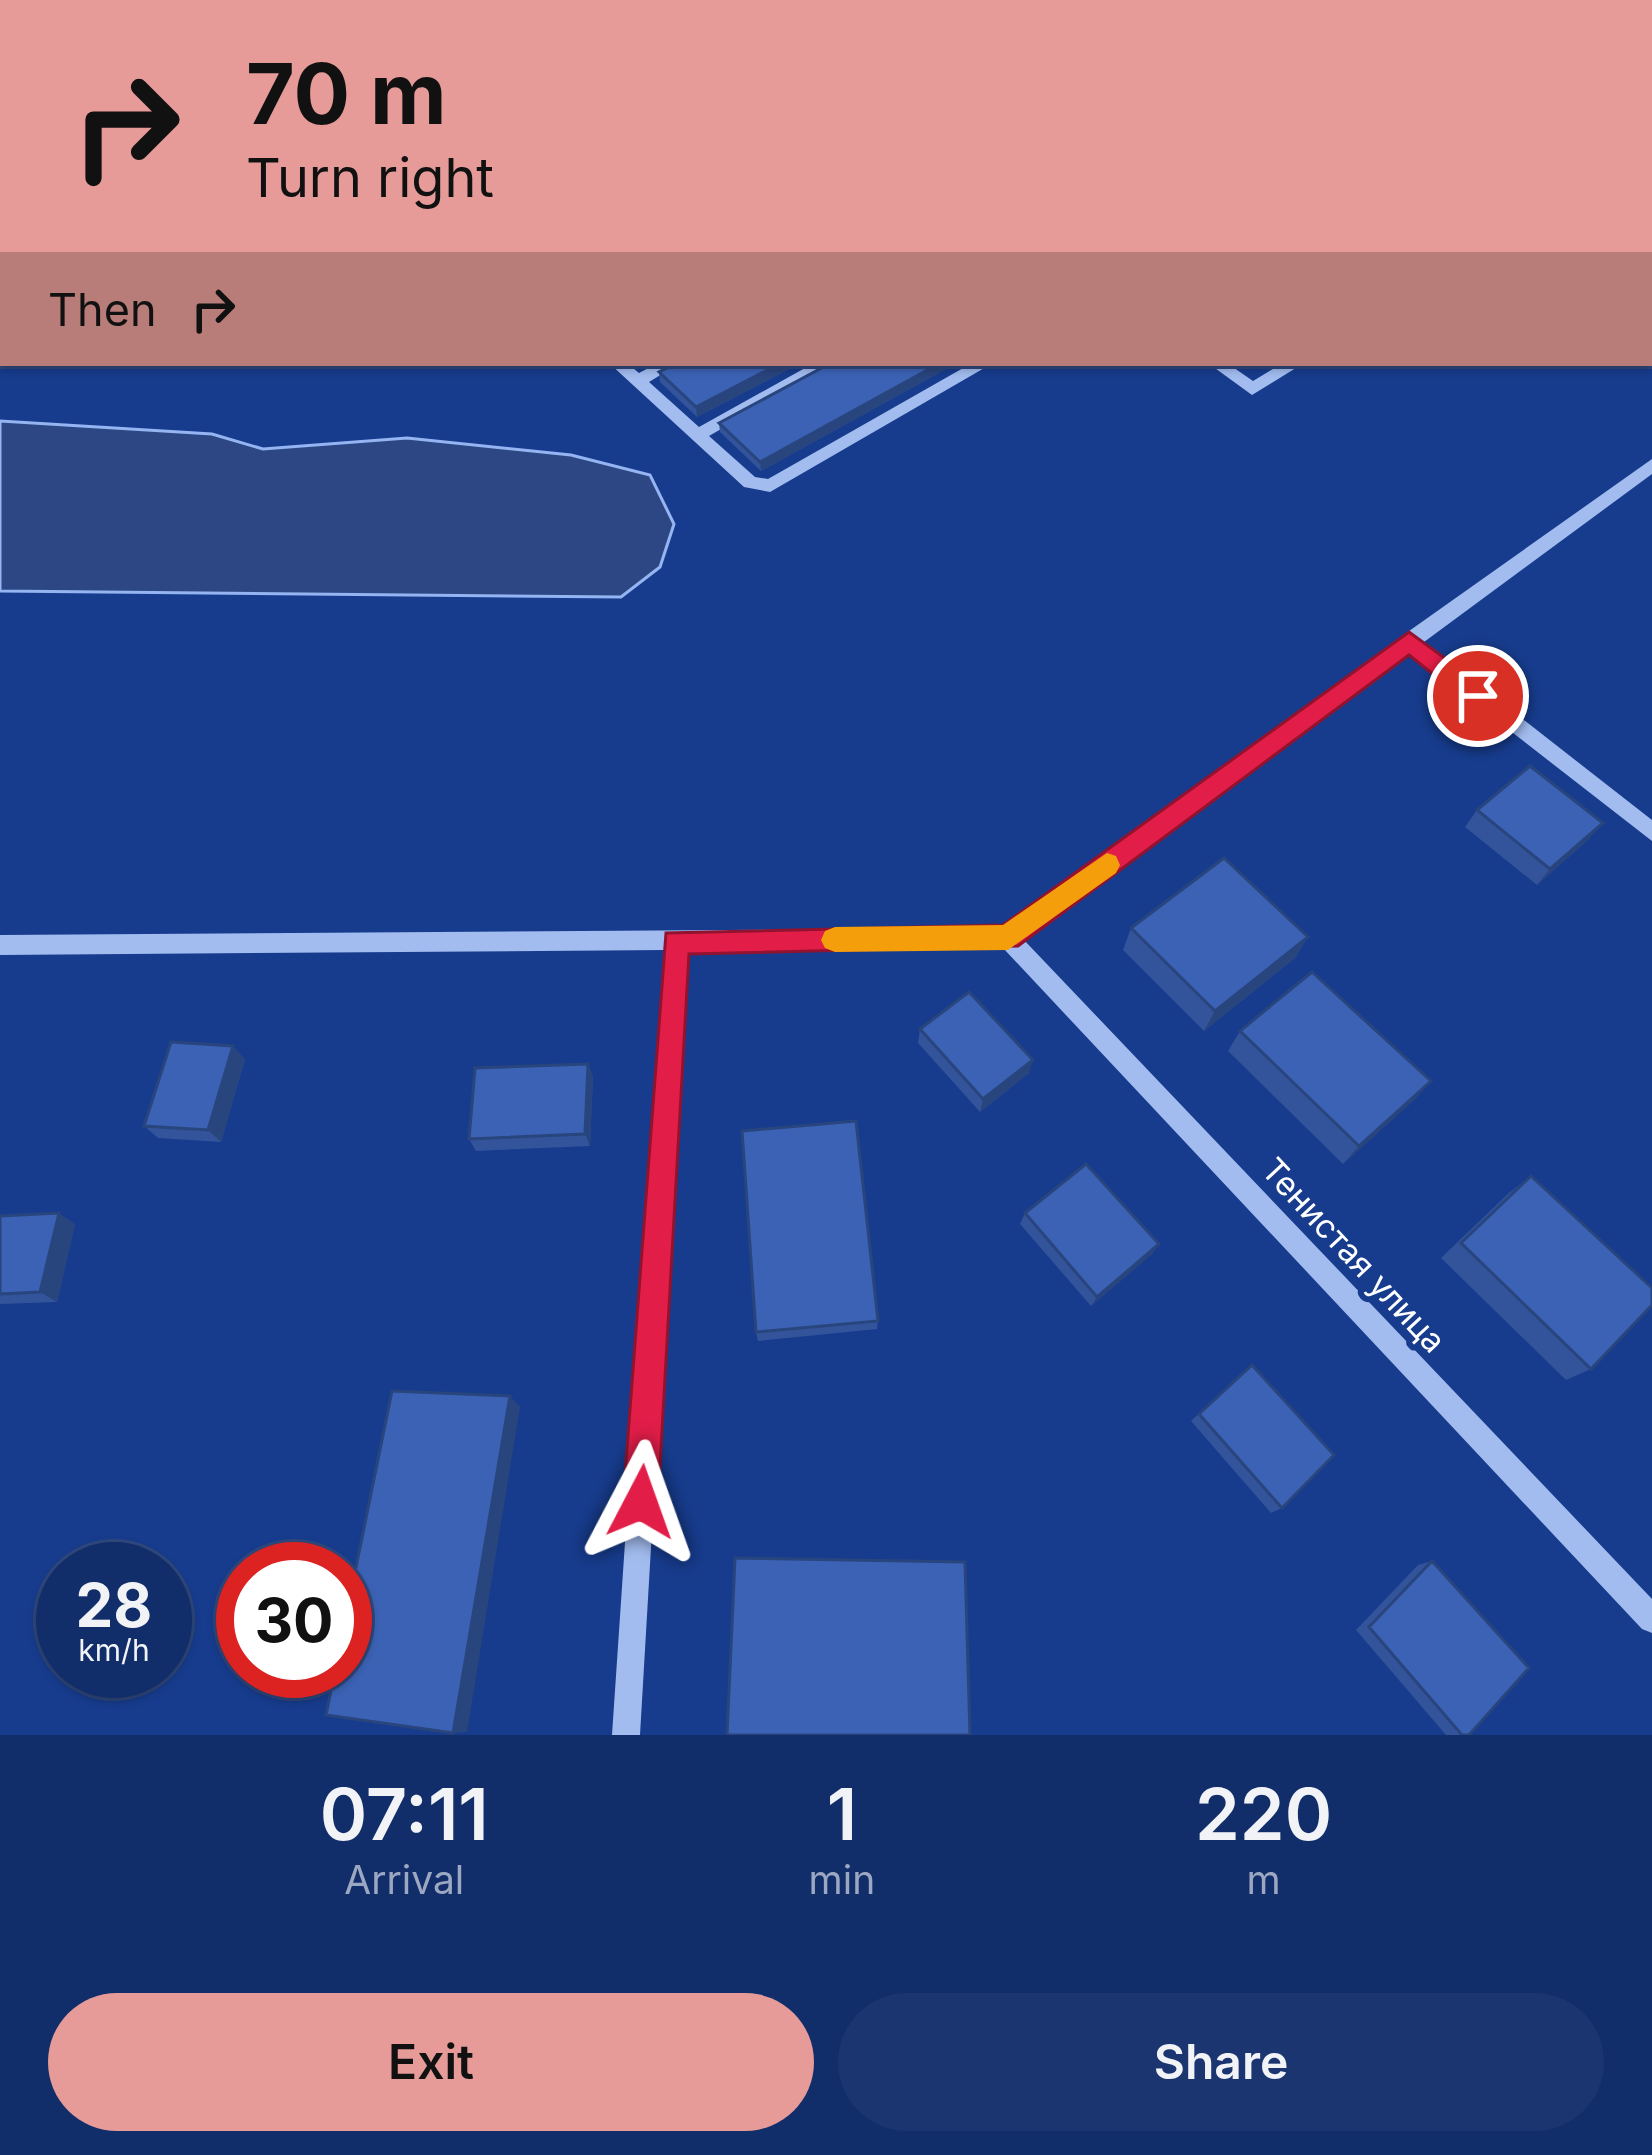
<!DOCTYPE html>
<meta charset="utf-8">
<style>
:root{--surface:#112d6a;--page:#1a3570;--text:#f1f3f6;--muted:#9ca8c1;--line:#30497e;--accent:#e69b98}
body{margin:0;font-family:Inter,sans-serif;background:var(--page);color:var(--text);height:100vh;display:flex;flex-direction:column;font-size:45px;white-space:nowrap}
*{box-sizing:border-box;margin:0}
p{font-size:39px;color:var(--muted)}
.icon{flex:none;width:66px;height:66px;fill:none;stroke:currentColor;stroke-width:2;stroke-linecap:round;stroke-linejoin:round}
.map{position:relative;height:1735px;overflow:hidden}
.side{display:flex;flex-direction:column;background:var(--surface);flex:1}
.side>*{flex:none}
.guide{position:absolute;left:0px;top:0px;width:1653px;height:366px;box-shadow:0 3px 9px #0004,0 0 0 3px var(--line);background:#e69b98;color:#111;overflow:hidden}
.speed{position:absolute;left:36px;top:1542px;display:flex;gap:24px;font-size:60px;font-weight:700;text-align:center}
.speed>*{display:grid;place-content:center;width:156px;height:156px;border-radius:50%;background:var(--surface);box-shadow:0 3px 9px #0004,0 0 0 3px var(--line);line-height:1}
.speed small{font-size:30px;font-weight:400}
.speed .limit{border:18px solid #d22;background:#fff;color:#111}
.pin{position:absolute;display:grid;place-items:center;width:102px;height:102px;color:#fff;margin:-51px;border:6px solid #fff;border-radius:50%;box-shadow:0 3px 12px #0007}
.me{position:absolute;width:132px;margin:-66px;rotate:4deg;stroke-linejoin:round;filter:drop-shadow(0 0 9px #0008)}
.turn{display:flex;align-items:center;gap:42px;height:252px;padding:0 48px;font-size:54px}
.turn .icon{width:156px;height:156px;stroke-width:2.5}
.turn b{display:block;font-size:84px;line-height:102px}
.then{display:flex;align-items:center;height:114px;padding:0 48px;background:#0003;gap:24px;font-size:45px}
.eta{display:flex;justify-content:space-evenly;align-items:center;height:204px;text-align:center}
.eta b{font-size:72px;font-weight:600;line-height:84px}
.primary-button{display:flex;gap:24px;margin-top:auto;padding:24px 48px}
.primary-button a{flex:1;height:138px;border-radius:72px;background:var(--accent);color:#111;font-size:48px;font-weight:600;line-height:138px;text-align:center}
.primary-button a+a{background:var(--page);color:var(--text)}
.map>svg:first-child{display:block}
.water{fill:#2c4784;stroke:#95b4f2;stroke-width:3}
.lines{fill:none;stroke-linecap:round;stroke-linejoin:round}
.minor{fill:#a2bcef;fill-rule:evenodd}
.wall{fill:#33549b}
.shaded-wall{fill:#29457e}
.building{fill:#3b62b4;stroke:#29457e;stroke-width:3}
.route{fill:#e11d48;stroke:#92132f;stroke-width:3}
.slow{fill:#f59e0b}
.labels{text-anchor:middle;stroke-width:12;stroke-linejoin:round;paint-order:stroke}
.street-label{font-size:33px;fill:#fff;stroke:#173c8d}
</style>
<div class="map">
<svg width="1652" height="1735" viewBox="0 0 1652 1735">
<rect width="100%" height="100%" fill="#173c8d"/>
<!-- water -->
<path class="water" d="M0,421L212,434L263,449L407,438L571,455L650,475L674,524L660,567L621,597L0,591Z"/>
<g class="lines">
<!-- minor -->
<path class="minor" d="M26,0H41L43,3H28Z
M704,0H719L722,3H707Z
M803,0H819L822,3H806Z
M905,0H921L924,3H908Z
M1005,0H1021L1024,3H1008Z
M1249,0H1265L1268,3H1252Z
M1650,207L1652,208V218L1650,217Z
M609,363H627L639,373L658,363H680L649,382L699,427L814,363H835L709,436L755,477L768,479L972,363H993L770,492L744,487Z
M1208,363H1227L1253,381L1283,363H1304L1252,395Z
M1652,459V474L1424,642L1652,820V841L1410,653L1023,939L1652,1599V1633L1642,1629L1003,948L686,950L640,1735H612L665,950L0,955V935L1004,928L1402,636Z"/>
</g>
<!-- wall -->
<path class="wall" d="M933,0H1009L1014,3H937Z
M1031,0H1092L1097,3H1036Z
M801,363L697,417L660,382L659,372Z
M831,363H957L761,471L720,432L719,423Z
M1477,810L1589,839L1537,885L1465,827Z
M1131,928L1308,937L1295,958L1204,1031L1123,950Z
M920,1029L1029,1073L980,1112L918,1043Z
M1240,1031L1431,1081L1414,1100L1343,1164L1228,1051Z
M245,1059L221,1142L158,1138L144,1126Z
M588,1064L593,1077L590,1146L476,1151L469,1139Z
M1531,1176L1591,1369L1566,1380L1441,1258L1509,1193Z
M1025,1213L1159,1244L1152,1254L1091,1306L1020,1224Z
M0,1216L75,1224L57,1302L0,1304Z
M878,1321L877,1329L758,1341L756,1332Z
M1242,1373L1282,1508L1271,1513L1191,1421Z
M1432,1561L1469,1735H1446L1356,1630L1418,1565Z"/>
<!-- shaded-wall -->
<path class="shaded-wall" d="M152,0H183L175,3H144Z
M268,0H298L290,3H260Z
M402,0H430L423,3H395Z
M781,363H801L697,417L696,407Z
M940,363H957L761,471L760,462Z
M1603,823L1589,839L1537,885L1550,869Z
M1308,937L1295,958L1204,1031L1215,1011Z
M233,1046L245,1059L221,1142L208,1130Z
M1033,1060L1029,1073L980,1112L983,1099Z
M588,1064L593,1077L590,1146L585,1134Z
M1431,1081L1414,1100L1343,1164L1359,1146Z
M59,1213L75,1224L57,1302L40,1292Z
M1159,1244L1152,1254L1091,1306L1097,1297Z
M510,1396L520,1407L467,1732L453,1733Z"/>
<!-- building -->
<path class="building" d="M69,0H152L144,3L64,2Z
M191,0H268L260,3H183Z
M316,0H402L395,3H308Z
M617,0H660L664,3H610Z
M749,0H810L814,3H753Z
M847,0H911L915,3H852Z
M949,0H1009L1014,3H954Z
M1049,0H1092L1097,3H1054Z
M0,6L3,9V31L0,32Z
M677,363H781L696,407L659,372Z
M831,363H940L760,462L719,423Z
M1530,766L1603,823L1550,869L1477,810Z
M1224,858L1308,937L1215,1011L1131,928Z
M1312,972L1431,1081L1359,1146L1240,1031Z
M969,992L1033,1060L983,1099L920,1029Z
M171,1042L233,1046L208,1130L144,1126Z
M588,1064L585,1134L469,1139L475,1068Z
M856,1121L878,1321L756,1332L742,1131Z
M1086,1164L1159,1244L1097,1297L1025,1213Z
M1531,1176L1652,1288V1305L1591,1369L1461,1243Z
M59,1213L40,1292L0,1294V1216Z
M1252,1365L1334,1455L1282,1508L1199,1414Z
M392,1391L510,1396L453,1733L326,1715L335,1671H345V1621Z
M735,1558L965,1562L970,1735H727Z
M1432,1561L1529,1668L1469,1735H1462L1369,1627Z"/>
<!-- route -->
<path class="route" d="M1409,632L1487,689L1491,696L1487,703H1469L1409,655L1018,946L689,954L658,1502L653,1514L641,1519L629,1514L623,1502L666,933L1003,925Z"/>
<!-- slow -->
<path class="slow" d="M1107,853L1116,856L1120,865L1116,873L1008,950L835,952L825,948L821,940L825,931L835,927L1003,925Z"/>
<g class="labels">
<!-- street labels -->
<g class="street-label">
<text transform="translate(1354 1255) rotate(47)" y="12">Тенистая улица</text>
</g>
</g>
</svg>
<div class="speed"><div>28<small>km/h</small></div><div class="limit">30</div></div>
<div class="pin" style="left:1478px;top:696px;background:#d93025"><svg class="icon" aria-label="arrive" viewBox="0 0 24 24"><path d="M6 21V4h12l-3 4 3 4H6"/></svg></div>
<svg class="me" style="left:641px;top:1502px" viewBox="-20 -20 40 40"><path d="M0-17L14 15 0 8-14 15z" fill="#e11d48" stroke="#fff" stroke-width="4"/></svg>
<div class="guide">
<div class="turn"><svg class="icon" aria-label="right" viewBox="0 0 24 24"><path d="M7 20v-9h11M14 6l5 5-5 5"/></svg><div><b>70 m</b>Turn right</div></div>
<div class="then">Then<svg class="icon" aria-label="right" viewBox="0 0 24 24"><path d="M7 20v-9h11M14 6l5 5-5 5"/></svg></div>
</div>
</div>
<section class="side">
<div class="eta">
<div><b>07:11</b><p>Arrival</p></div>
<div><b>1</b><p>min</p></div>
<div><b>220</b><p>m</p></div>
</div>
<div class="primary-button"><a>Exit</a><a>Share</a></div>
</section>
